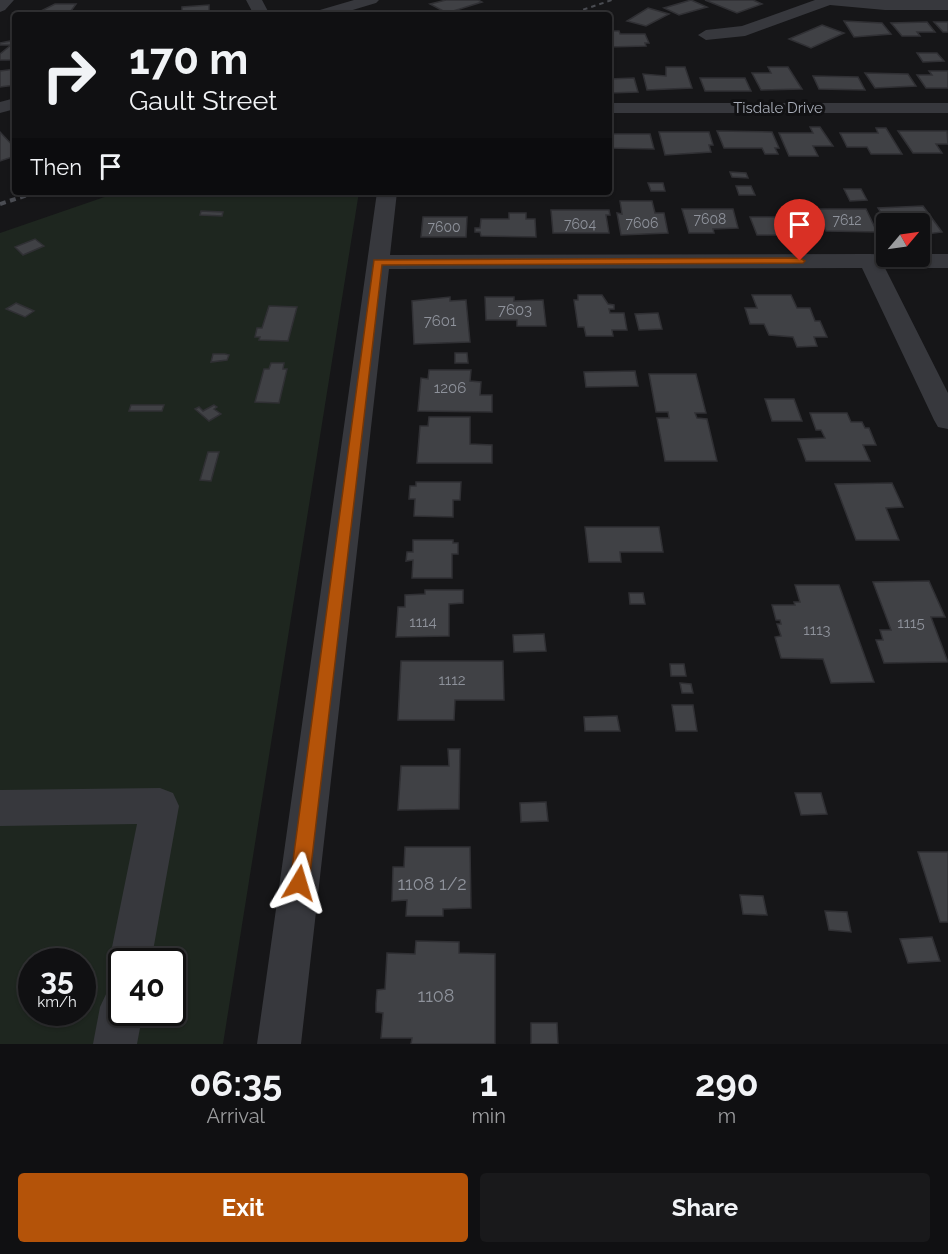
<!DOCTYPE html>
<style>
:root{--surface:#101012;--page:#19191b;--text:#f1f3f6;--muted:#9c9d9f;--line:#303032;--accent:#b45309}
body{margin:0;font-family:Raleway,sans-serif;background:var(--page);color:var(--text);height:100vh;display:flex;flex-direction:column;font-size:22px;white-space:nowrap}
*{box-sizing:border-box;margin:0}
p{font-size:20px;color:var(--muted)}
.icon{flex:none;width:33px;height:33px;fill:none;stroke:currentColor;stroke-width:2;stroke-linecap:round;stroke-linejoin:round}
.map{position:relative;height:1044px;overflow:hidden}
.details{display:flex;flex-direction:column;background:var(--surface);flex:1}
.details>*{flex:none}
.banner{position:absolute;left:12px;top:12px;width:600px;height:183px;border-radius:6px;box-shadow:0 2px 4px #0004,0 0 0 2px var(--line);background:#101012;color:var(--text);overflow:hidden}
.needle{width:39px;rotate:61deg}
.tools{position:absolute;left:876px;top:213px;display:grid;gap:12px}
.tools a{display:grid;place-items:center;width:54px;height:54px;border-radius:6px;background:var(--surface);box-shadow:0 2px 4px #0004,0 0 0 2px var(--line);font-size:30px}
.speed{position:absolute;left:18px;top:948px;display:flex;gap:12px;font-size:30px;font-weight:700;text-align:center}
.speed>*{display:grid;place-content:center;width:78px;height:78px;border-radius:50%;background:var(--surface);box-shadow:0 2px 4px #0004,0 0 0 2px var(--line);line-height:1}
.speed small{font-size:15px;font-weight:400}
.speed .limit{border:3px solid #111;border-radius:9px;background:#fff;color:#111}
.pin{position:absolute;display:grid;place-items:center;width:51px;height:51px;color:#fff;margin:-62px -26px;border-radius:50% 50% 50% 0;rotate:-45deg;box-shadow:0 0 6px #0007}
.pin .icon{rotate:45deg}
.me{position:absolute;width:66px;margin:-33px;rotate:7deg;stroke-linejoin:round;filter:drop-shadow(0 0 4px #0008)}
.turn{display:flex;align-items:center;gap:21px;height:126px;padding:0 18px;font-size:27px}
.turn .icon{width:78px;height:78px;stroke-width:2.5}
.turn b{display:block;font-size:42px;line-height:51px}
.then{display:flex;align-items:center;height:57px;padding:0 18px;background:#0003;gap:12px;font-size:22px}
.eta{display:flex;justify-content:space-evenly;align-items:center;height:102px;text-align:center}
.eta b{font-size:36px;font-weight:700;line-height:42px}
.button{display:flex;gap:12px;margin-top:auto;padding:12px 18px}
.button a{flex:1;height:69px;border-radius:6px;background:var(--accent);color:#fff;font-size:24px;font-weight:700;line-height:69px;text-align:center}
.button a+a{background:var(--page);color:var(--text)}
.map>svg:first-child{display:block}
.green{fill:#1e261f;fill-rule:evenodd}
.building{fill:#404145;stroke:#303034;stroke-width:1.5}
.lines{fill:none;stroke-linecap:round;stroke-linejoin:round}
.minor{fill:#37383d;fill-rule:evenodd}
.rail-far1{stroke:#4a4c52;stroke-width:2;stroke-dasharray:4.5 4;stroke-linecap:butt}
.rail{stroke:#4a4c52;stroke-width:4;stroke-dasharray:6 4.5;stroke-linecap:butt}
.route{fill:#b45309;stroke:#753606;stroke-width:1.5}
.labels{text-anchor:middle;stroke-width:6;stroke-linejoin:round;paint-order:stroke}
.far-number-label{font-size:14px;fill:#8e929b}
.far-street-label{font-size:15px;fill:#a8adb8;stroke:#111113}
.number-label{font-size:15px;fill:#8e929b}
.near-number-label{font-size:18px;fill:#8e929b}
</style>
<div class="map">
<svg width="948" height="1044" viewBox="0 0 948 1044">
<rect width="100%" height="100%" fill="#161618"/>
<!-- green -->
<path class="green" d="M119,192H359L223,1044H0V233ZM32,962H82V1012H32ZM122,962H172V1012H122Z"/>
<!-- building -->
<path class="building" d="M446,0H478L482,2L447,13L430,4Z
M691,0L707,7L679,15L664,8Z
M705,0H753L762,4L737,13Z
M55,4H76L68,15H33Z
M209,5V11H213V15H166L182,13V7Z
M648,8L669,14L646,26L627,21Z
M844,21L882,23L891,34L854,37Z
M927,22L935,32H917L920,36H902L891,23Z
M934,22H948V32H943Z
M822,25L844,33L811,48L789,39Z
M609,31H619L620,34H645L649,43H645L646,46L609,47Z
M15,40V60H0V54L11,45H0V43Z
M917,53H937L944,61L923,62Z
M666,67H685L692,88L647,90L643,74L666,76Z
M768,67H788L802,89L761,90L752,73H771Z
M15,69V85L0,87V71Z
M929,71H948V88H926L917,75H932Z
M865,73L908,74L916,86L875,88Z
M813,76L858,77L865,90L819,89Z
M634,78L638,92L609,93V79Z
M700,78H745L751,91H705Z
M810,127H820L833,146H813L818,156H789L779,133H813Z
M876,128H886L902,154H871L867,147H847L840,133H878Z
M717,131L772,132L779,148H775L778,154H765L762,148H724Z
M898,131H947L948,144H936L942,153H913Z
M0,132L15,148V156L0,161Z
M659,132H709L713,145H709L711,152L665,155Z
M609,134H650L654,149L609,148Z
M730,172L746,173L748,178L732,177Z
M648,183H663L665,191H651Z
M736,186H751L755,195H739Z
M844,189H861L867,200L850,201Z
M620,201H652L655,213H664L668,233L621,235L617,213L622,214Z
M923,206L942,232L920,235V224H888L878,208Z
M682,209H733L738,228L713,229L714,233H689Z
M817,209H866L877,232L826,231Z
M551,210H609L610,215H606L609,233H553Z
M201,211L223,212L222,216L200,215Z
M509,213H526V219H535L536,237L481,236L480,232H475V228H480L481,219H509Z
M423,217H467L466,237H421Z
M750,217H807L815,235H757Z
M35,239L44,246L23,255L15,247Z
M578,295H602L608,304L614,305V309H609L610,313H624L627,330H612L613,336H586L584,327H578L574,300H578Z
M752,295H791L797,308H810L815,321H820L827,337H814L817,346L797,347L793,337L769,335L764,324H750L745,308H757Z
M450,297V301L466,300L470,342L414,344L412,301Z
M485,297H514V301L543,300L546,326H517V320H486Z
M16,303L34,311L25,317L6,309Z
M269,306L297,307L288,341L259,340L260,337H255L257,328H262Z
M658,313L662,329L639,330L635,314Z
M455,353H467L468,363H455Z
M213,354H225L229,355L227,360L211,362Z
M271,363H284L283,369H287L279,403L255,402L264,369H269Z
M429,370H471L470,381L481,382L480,395H492V412L418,411L421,378L428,379Z
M635,371L638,386L586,387L584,372Z
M649,374H696L706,413H695L697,418L707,419L717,461H665L657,418H669L668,412H656Z
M765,399H794L802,421H772Z
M131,405H164L162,411H129Z
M214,405L217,407L214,409L221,414L209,421L195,409L199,407L203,411Z
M810,413H847L851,422H862L865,428H869L876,445H863L870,461H806L798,439L825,438L821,430H816Z
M429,417H470V444L492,445V463H417L420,426H428Z
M208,452H219L211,481L200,480Z
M416,482H461L460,500H453V517L414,516L415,499H409L410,486H416Z
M892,483L903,507L886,508L899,540H856L835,484Z
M585,527H659L663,552H620L621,562H589Z
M413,540H453V543H458V554H452V578H412L413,560L406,561L407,552H413Z
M929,581L945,617H931L948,662L884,663L876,640H883L880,630H891L873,582Z
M795,585H839L874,682L831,683L823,659L781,658L775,637L781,636L777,624H781L780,620H776L772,605H795L794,602H800Z
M425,590H463V603L449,604V636L396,637L398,607H405V595L425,594Z
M629,593H643L645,604H630Z
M544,634L546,651L514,652L513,635Z
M401,661H503L504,700H455L454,720H398Z
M670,664H684L686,676H671Z
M680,683L691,684L693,693H682Z
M672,705H693L697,731H676Z
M617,716L620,731H585L584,717Z
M448,749H460L459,809L398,810L401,766H449Z
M795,793H821L827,814L801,815Z
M546,802L548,821L521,822L520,803Z
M405,847H470L471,908L443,909V916H406L407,900L392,901L393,867H404Z
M918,852H948V922H940Z
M740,895L763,896L767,915L743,914Z
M825,911L847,912L851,932L829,930Z
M932,937L940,961L908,963L900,939Z
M416,941L459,942V953L495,954V1044H411L412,1038H381L383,1013L376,1012V1003L377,990L385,989L387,953L415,954Z
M531,1023H557L558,1044H531Z"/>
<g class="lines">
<!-- minor -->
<path class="minor" d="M0,0H14L5,10L0,12Z
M246,0H262L270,15H254Z
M354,0H379L376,3L336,15H311L313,12Z
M815,0H948V10H885L830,5L745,36L706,40L698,35L706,30L742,26Z
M15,98V109L0,113V102Z
M609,103H948V113H609Z
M377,192H397L390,255L870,254L920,256V254H948V268H885L948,393V429L938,427L934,420L862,268L389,269L301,1044H257Z
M160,788L173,793L179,806L151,962H122V980L115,977L109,962L137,824L0,826V790Z
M122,985V1012H143L137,1044H93L100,1007L107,992Z"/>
<!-- rail-far1 -->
<path class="rail-far1" d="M567,15L612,0"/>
<!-- rail -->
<path class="rail" d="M0,204L37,192"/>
</g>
<!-- route -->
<path class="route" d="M800,258L805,261L803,263L382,265L309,883L306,889L299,892L293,889L290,883L374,260Z"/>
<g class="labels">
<!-- far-number labels -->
<g class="far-number-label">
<text x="710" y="224">7608</text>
<text x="847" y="225">7612</text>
<text x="642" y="228">7606</text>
<text x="580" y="229">7604</text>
<text x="444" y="232">7600</text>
</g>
<!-- far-street labels -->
<g class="far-street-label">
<text x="778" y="113">Tisdale Drive</text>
</g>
<!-- number labels -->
<g class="number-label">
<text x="515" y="315">7603</text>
<text x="440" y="326">7601</text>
<text x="450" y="393">1206</text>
<text x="423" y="627">1114</text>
<text x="911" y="628">1115</text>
<text x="817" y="635">1113</text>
<text x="452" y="685">1112</text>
</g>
<!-- near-number labels -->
<g class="near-number-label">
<text x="432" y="890">1108 1/2</text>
<text x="436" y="1002">1108</text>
</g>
</g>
</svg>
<div class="tools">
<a><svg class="needle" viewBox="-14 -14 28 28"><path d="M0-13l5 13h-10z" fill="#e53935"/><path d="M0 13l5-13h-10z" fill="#9c9d9f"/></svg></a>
</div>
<div class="speed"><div>35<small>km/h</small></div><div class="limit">40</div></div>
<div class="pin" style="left:800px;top:261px;background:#d93025"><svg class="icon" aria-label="arrive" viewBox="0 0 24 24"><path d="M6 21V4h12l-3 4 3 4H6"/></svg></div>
<svg class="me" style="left:299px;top:883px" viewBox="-20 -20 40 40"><path d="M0-17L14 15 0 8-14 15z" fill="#b45309" stroke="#fff" stroke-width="4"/></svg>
<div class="banner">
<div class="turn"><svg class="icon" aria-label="right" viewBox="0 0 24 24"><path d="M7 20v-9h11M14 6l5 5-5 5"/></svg><div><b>170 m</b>Gault Street</div></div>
<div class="then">Then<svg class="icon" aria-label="arrive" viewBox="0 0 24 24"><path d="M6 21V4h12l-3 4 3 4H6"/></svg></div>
</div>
</div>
<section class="details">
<div class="eta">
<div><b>06:35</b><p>Arrival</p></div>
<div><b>1</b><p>min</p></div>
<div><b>290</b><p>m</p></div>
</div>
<div class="button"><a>Exit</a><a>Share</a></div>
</section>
